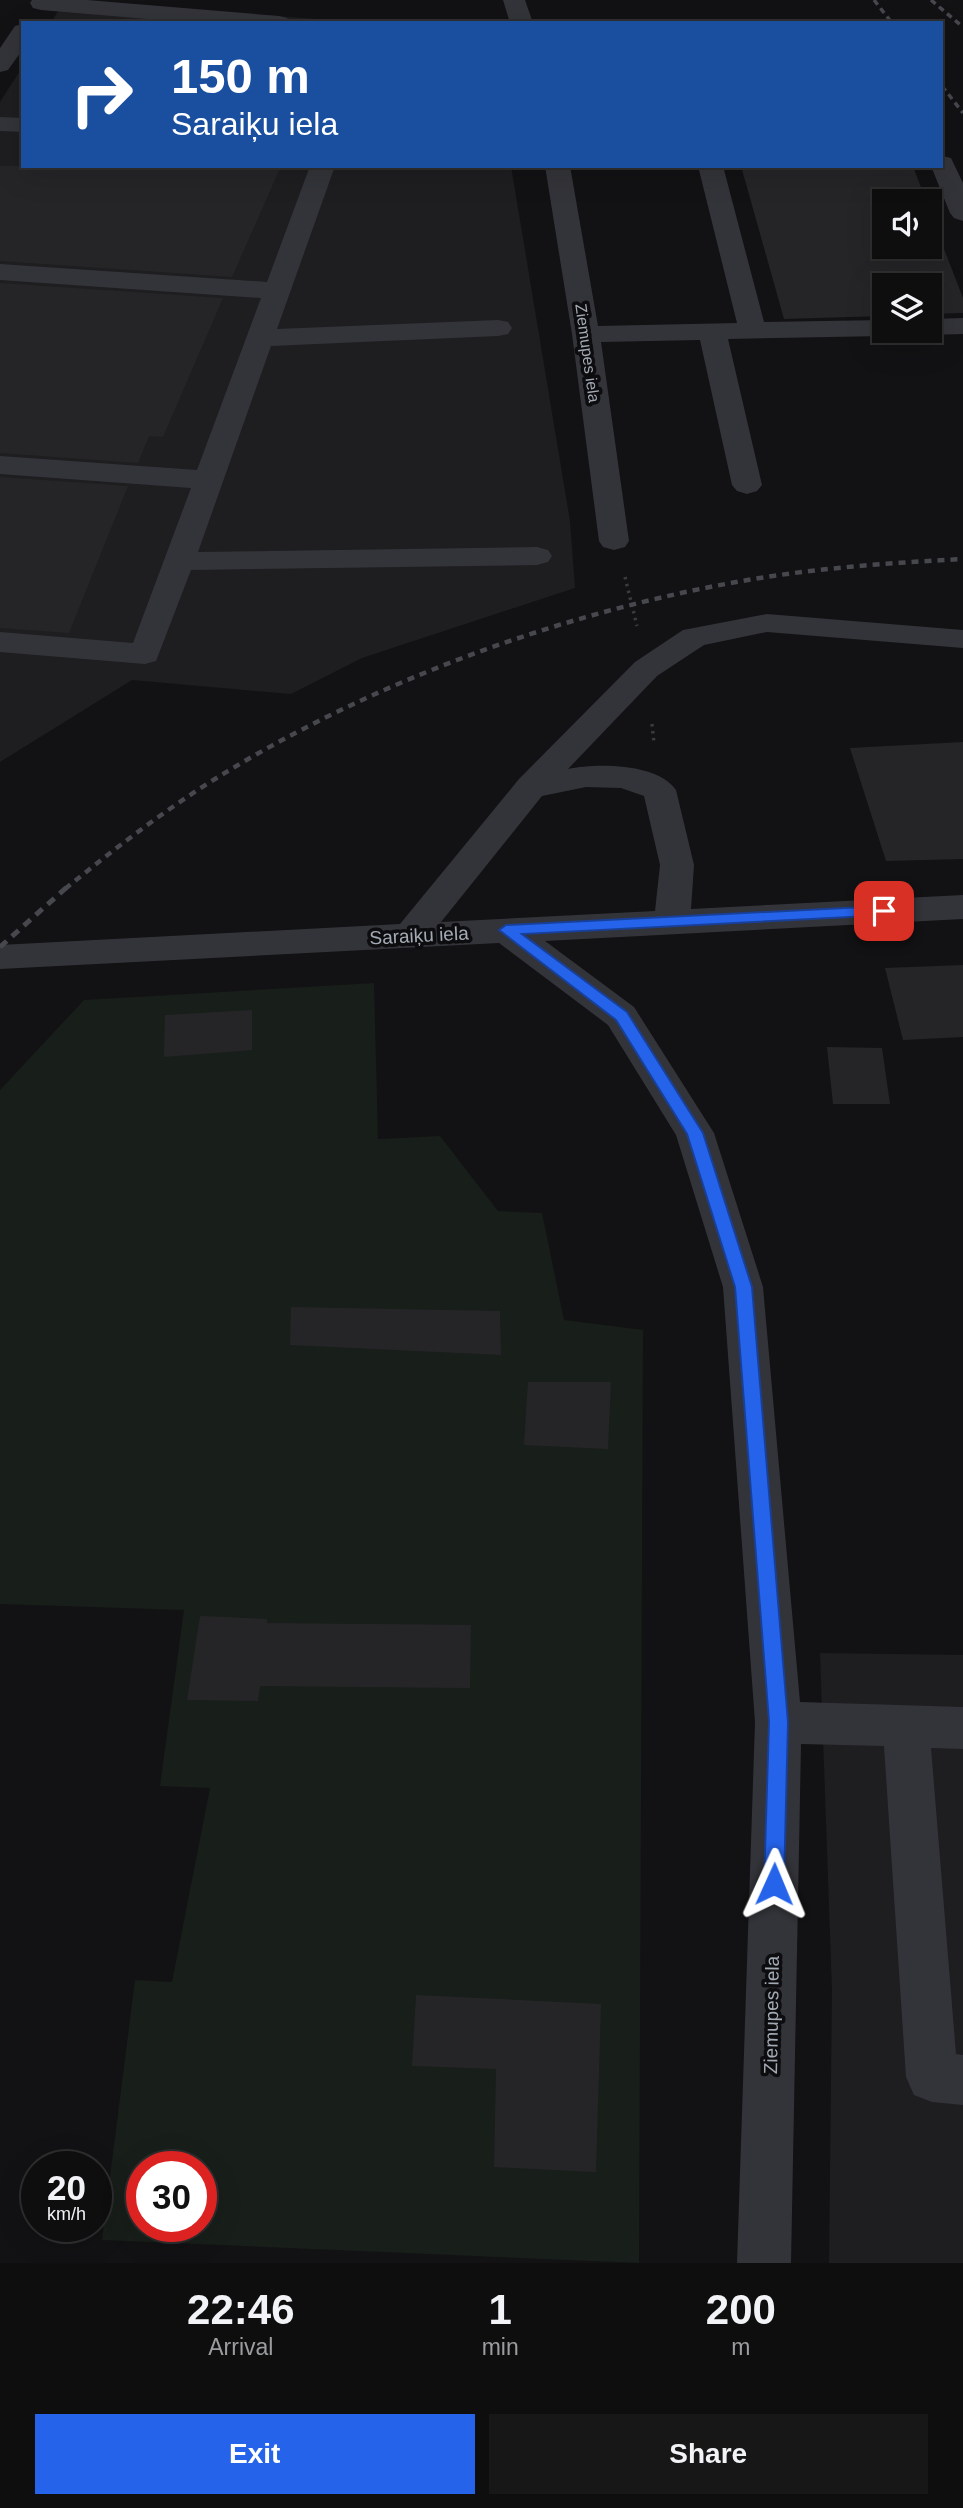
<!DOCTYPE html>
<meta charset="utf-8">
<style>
:root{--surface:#0e0e0f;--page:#171718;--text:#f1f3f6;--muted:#9b9c9e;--line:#2e2e2f;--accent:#2563eb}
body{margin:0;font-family:Helvetica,sans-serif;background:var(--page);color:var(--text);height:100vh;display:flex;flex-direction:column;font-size:26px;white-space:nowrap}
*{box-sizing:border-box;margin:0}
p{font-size:23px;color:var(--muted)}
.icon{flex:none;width:38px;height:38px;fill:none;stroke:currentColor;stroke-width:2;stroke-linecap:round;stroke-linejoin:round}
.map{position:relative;height:2263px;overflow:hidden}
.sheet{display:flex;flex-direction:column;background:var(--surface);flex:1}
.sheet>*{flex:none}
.banner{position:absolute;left:21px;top:21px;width:922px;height:147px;border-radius:0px;box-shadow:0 7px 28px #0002,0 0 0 2px var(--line);background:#1a4fa0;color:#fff;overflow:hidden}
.controls{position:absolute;left:872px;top:189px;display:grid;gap:14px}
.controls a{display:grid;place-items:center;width:70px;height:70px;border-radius:0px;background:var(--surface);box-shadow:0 7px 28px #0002,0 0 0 2px var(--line);font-size:35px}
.speed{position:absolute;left:21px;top:2151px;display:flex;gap:14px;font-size:35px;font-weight:700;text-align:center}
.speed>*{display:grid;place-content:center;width:91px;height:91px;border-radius:50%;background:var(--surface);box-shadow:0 7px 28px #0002,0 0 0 2px var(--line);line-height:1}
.speed small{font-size:18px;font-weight:400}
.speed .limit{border:10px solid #d22;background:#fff;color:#111}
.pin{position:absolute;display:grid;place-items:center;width:60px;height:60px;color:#fff;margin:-30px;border-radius:14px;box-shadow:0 4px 10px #0006}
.me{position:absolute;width:77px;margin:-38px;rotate:1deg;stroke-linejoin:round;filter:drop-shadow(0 0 5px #0008)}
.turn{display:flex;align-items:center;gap:24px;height:147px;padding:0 35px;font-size:32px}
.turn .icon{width:91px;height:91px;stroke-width:2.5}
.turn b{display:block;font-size:49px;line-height:60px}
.eta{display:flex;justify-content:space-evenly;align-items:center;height:119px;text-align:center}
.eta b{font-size:42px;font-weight:800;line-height:49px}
.button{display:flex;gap:14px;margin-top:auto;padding:14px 35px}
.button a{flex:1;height:80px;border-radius:0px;background:var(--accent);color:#fff;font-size:28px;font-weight:800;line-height:80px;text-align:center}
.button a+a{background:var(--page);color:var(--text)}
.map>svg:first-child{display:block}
.built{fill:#1e1e21}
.green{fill:#181e19;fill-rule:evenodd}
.building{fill:#252528}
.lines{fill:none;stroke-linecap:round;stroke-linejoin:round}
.path{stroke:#393b40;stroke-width:3.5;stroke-dasharray:2.5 4.5;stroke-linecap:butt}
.minor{fill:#333439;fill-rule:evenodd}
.rail-far2{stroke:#46484e;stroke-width:3.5;stroke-dasharray:6 4.5;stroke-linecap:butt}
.rail-far1{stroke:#46484e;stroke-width:4.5;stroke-dasharray:7 6;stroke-linecap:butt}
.rail{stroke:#46484e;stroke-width:5;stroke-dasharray:9 7;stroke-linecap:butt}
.route{fill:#2563eb;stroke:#184099;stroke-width:2}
.labels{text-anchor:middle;stroke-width:7;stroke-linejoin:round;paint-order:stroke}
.far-street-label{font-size:16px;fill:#a3aab4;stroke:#0d0d0f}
.street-label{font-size:19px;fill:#a3aab4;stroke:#0d0d0f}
</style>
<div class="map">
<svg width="963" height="2263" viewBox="0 0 963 2263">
<rect width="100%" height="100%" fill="#121214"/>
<!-- built -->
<path class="built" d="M64,1L374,23H51Z
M23,66V166H511L570,521L575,588L362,658L291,694L132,680L0,762V102Z
M820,1653L963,1655V2263H829L832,1990Z"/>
<!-- green -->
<path class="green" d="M374,983L378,1139L440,1136L498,1211L542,1213L564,1320L643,1330L639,2263L102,2240L135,1980L172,1982L210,1788L160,1786L184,1610L0,1604V1090L84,1000ZM142,2166H201V2226H142Z"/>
<!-- building -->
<path class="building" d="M0,166H281L232,277L0,261Z
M741,166H913L926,201H884V247H929V210L963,298V313L929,314V285H884V316L784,319Z
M0,283L223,298L163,437L149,436L138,463L0,453Z
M0,477L128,486L69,633L0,628Z
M963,742V859L886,861L850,748Z
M963,965V1037L903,1040L885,968Z
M252,1010V1050L164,1057L165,1015Z
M827,1047L882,1048L890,1104H833Z
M291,1307L500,1311L501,1355L290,1345Z
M528,1382H611L608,1449L524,1445Z
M200,1616L267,1619V1623L471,1625L470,1688L260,1686L258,1701L187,1700Z
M416,1995L601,2004L596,2172L494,2167L496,2069L412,2066Z"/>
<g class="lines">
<!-- path -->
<path class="path" d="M625,577L637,626
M652,724L654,743"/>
<!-- minor -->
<path class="minor" d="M32,0H87L279,16L287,18L290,23H194L41,10L33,8L30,3Z
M503,0H525L533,23H510Z
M23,24V49L8,70L0,72V48L15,26Z
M0,117L23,118V132L0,131Z
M942,156L951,158L963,183V221L954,218L950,213L931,166H942Z
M310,166H335L277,329L498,320L508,322L512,328L508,334L498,336L271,346L198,552L537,547L548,550L552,556L548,562L537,565L191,570L156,661L145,664L0,652V632L133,643L191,488L0,474V456L197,470L261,298L0,280V264L267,282Z
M545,166H570L598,326L737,323L698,166H723L764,322L884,320V331H896L884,336L728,339L762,485L757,491L747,494L737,491L732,485L700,340L601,342L629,541L625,547L614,550L603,547L599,541L572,334Z
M963,318V334L929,335L918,331H929V319Z
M767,614L963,630V648L767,632L704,645L657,676L568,769C596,763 658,763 676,790L694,865L691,909L963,895V919L545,941L634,1007L714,1133L763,1287L800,1702L963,1707V1749L931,1748L956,2054L963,2055V2105L932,2102L914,2095L906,2077L884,1746L801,1744L791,2263H737L755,1722L723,1287L676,1135L608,1025L499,943L0,969V945L400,924L519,779L635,662L683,630ZM586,787L621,788L644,796L660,865L655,911L441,922L542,796Z"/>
<!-- rail-far2 -->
<path class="rail-far2" d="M874,0L892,23
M931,0L963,27
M942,86L963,113"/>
<!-- rail-far1 -->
<path class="rail-far1" d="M65,889C113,850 162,812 215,779C371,682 560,613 742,581C815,568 889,563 963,559"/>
<!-- rail -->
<path class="rail" d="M0,947L67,887"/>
</g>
<!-- route -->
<path class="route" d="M884,906L891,911L889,915L522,934L627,1012L703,1133L752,1287L788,1722L784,1884L781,1891L774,1894L767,1891L764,1884L769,1722L735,1287L687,1134L616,1020L499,930L506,925Z"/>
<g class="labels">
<!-- far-street labels -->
<g class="far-street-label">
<text transform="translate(588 353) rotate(82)" y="6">Ziemupes iela</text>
</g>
<!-- street labels -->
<g class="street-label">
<text transform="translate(419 935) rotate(-3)" y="7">Saraiķu iela</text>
<text transform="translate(771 2015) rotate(-89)" y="7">Ziemupes iela</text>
</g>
</g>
</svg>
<div class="controls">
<a><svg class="icon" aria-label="sound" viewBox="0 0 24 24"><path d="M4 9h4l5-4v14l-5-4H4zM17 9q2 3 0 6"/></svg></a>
<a><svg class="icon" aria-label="layers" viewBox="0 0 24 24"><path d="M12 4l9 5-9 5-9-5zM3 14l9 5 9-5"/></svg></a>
</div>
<div class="speed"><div>20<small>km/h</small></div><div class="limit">30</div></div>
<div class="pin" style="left:884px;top:911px;background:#d93025"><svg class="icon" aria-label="arrive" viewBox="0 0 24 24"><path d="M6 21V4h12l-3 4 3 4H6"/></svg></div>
<svg class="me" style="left:774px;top:1884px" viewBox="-20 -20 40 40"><path d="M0-17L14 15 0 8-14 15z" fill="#2563eb" stroke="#fff" stroke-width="4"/></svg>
<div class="banner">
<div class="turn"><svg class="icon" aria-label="right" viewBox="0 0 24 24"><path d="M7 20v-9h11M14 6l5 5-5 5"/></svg><div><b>150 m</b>Saraiķu iela</div></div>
</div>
</div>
<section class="sheet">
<div class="eta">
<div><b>22:46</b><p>Arrival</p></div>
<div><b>1</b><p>min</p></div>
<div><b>200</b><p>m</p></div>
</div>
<div class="button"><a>Exit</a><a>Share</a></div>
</section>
